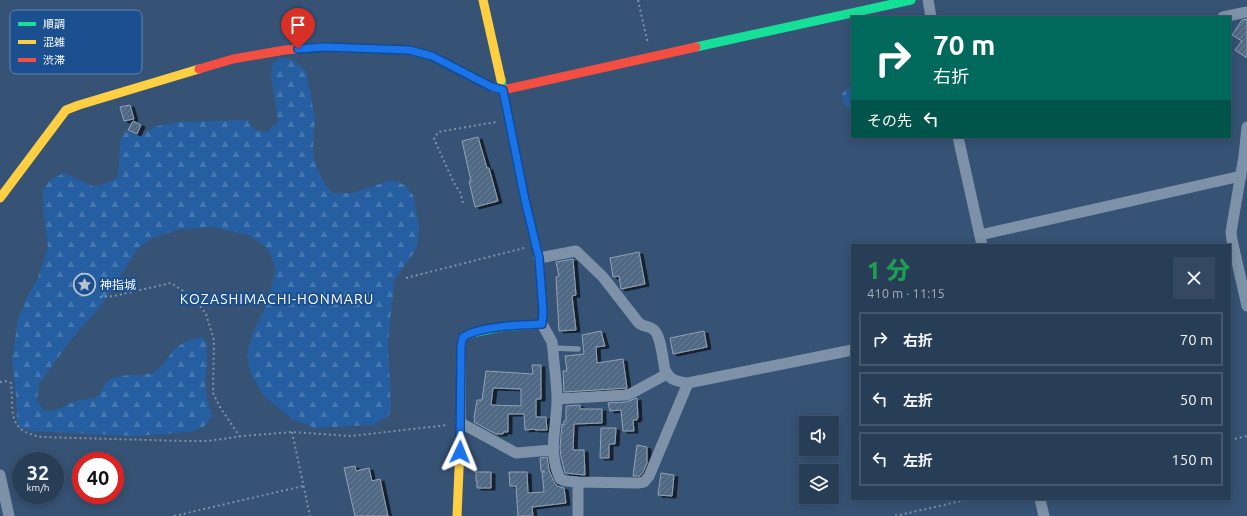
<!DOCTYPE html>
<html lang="ja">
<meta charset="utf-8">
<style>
:root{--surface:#283e57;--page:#344961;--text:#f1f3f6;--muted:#a5aeba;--line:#44576d}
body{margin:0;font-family:Ubuntu,"Noto Sans JP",sans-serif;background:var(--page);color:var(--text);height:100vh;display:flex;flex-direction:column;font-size:15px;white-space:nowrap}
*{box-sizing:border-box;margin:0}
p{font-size:13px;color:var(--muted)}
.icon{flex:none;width:22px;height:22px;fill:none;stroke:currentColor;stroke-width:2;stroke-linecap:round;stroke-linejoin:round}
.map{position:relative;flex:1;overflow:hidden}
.drawer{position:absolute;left:851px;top:244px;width:380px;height:256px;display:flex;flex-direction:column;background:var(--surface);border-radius:0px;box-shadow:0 2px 10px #0003,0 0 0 1px var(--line)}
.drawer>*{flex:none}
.hud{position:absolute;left:851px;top:16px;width:380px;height:122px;border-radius:0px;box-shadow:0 2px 10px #0003,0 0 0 1px var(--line);background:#00695c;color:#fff;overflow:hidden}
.controls{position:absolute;left:799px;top:416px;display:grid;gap:8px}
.controls a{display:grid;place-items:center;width:40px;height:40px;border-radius:0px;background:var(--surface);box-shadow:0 2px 10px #0003,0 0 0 1px var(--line);font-size:20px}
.speed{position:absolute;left:12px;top:452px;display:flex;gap:8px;font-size:20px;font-weight:700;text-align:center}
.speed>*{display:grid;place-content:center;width:52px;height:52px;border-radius:50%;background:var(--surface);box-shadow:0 2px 10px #0003,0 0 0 1px var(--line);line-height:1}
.speed small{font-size:10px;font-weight:400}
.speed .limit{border:6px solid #d22;background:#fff;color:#111}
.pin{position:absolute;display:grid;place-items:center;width:34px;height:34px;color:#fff;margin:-41px -17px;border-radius:50% 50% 50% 0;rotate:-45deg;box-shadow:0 0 4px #0007}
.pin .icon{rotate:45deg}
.me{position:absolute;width:44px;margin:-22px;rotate:2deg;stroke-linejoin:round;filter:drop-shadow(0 0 3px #0008)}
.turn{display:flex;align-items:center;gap:14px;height:84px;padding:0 16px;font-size:18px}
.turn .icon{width:52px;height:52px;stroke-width:2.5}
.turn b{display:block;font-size:28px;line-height:34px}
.then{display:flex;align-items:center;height:38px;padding:0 16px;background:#0003;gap:8px;font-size:15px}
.round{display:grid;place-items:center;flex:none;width:42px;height:42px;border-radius:0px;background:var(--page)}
.summary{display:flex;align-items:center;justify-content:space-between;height:68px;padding:0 16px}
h1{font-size:24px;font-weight:800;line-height:30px;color:#1e9e55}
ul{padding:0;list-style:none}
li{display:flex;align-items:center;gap:12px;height:54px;margin:0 8px 6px;padding:0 8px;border:2px solid var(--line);border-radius:0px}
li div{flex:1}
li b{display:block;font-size:15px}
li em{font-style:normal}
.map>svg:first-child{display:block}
.forest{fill:url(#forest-firs)}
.cemetery{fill:url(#cemetery-stones)}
.building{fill:url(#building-hatch);stroke:#92a2b6;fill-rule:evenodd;filter:url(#shadow)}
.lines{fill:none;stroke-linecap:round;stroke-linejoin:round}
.path{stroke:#7d92a8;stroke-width:2;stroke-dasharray:2 3;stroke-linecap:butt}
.lane{stroke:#7d92a8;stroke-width:5.5}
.street{stroke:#7d92a8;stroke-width:11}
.fast{stroke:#16e098;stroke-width:9}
.slow{stroke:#ffcf43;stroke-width:9}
.jam{stroke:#f24e42;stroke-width:9}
.route-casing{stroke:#114b97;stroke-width:10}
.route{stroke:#1a73e8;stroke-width:7}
.labels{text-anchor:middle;stroke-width:4;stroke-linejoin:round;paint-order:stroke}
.poi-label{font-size:12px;fill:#fff;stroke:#1b4f8f;text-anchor:start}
.quarter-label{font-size:14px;letter-spacing:1px;fill:#fff;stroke:#1b4f8f}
.key{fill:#1b4f8f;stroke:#5f84b1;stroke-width:1}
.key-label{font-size:11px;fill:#fff}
</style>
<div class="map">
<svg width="1247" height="516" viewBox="0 0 1247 516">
<defs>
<pattern id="forest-firs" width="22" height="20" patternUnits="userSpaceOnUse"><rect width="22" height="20" fill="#265fa1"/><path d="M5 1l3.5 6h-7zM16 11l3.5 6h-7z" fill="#4777af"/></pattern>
<pattern id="cemetery-stones" width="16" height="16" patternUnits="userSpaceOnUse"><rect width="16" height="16" fill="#265fa1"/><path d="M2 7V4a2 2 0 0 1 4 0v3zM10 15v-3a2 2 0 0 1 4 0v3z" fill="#4777af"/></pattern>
<pattern id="building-hatch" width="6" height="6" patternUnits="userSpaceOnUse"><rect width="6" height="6" fill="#506783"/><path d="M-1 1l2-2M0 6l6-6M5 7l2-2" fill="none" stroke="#6a7e96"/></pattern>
<filter id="shadow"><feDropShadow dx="4" dy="2" stdDeviation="0" flood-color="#0009"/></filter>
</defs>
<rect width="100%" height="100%" fill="#365274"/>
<!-- forest -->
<path class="forest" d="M281,57L295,61L306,71L315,118L313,147L315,163L324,183L332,193H352L392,180L405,185L413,195L419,228L417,248L395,279L390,321L388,346L391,410L388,416L373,425L316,428L293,420L264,396L251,374L247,355L252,335L269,299L275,270L270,252L262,244L250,236L215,227L181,229L153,238L138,248L103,303L69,342L39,384L37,400L42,409C45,410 48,411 51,411C61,410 69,402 80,400C86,399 91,400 97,396C104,392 101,383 113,378C128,372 144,379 157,370C162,367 164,363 167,359C177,345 186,339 202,337L207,344V365L205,383L207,399L212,416L205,426L191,432L136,436L32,431L20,427L17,420L16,395L12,360L18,319L27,297L37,280L48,248L43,207V190L51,179L65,173L94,187L109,182L118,177L120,141L126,131L140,136L157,126L178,122L248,120L253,129L266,132L278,122L271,74L273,63Z"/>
<!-- cemetery -->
<path class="cemetery" d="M852,84V110H851L844,104L842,94Z"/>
<!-- building -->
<path class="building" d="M1247,19V58L1235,50L1242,41L1232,35L1242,20Z
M130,105L134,119L124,121L120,107Z
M133,121L141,125L137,134L128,130Z
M478,137L487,168H489L498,201L475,207L469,181H471L462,141Z
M639,252L645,284L621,289L619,276L613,277L610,258Z
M573,259L576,295L572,296L576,330L559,331L556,277L559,276L556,262Z
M601,331L605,346L596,347L597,363L623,359L627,388L564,392L563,371H567L565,356L584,354L582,335Z
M704,331L707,347L673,354L670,338Z
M532,365H541V399H536V417H546L547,430H535V429L525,430L524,414H508V432H503V434H496L474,422L475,418H474L477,400H482L486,371L533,374ZM493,388L521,389V406L491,405Z
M637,398L638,418H637V420H633L634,431H623L621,410L610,411L608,403L626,402Z
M580,405V409H602V423L574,424L573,450H584L585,475L565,473L561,457L560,448L562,424L564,425V421H566V406Z
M601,428H616L615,444H609V458H600Z
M637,445L647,447V463L643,472L640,476H633Z
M547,457L549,470L554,482L557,486L564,488L566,503L532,507L533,516H518L516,486H510L509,472H527L528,493L544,492L542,472H545L541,471L540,458Z
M355,466L356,471L369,468L372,481L380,479L388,516H355L344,468Z
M476,472H491V488H477V481H476Z
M661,473L674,475L672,496L658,495Z"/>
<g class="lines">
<!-- path -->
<path class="path" d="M638,0L648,44
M463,203L460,192L454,183L434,139L438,132L496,122
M406,278L524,248
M100,297L114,296L171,283L194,298L206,314L214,340L213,393L220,407L240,437
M0,382L5,381L11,383C14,412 6,430 41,437L184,441H208L243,436L292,432L351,436L448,425
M292,432L310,516
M1230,440L1247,436
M174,516L303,486
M895,516L970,499"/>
<!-- lane -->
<path class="lane" d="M553,348L578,349"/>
<!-- street -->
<path class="street" d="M928,0L931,17
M1223,17L1247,12
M1247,127L1244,156L1231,232L1232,240L1247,306
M958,137L982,245
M980,235L1241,176
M539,258L576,251L603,277L638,322C642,327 650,326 654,330C661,336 663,361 665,370C671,381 676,381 688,383L852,350
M542,324L552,342L553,350C554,366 557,383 557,399C557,428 547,450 560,479L566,481L578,482V516
M557,399L625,395L630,394L667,374
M461,423L516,453L552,450
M0,475L9,516
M578,482L638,483L644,482L649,476L688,383
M1040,499L1044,516"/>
<!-- fast -->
<path class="fast" d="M319,47L409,50L432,56L494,88
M696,47L911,0
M472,333L501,327L542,324L543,312L539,258L525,201L501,80"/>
<!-- slow -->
<path class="slow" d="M483,0L501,80
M0,198L66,110L79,105L199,69
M457,516L461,423V346L463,337L472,333"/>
<!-- jam -->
<path class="jam" d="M199,69L233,59L285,50L319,47
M494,88L503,90L696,47"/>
</g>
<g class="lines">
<defs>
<path id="route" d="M298,49L324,47L409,50L432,56L492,87L503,90L525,200L539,258L543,312L542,324C520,325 480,326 463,337L461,346L460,452"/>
</defs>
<!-- route casing -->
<use href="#route" class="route-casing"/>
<!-- route -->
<use href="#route" class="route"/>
</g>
<!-- icons -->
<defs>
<symbol id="sight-ring" viewBox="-11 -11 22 22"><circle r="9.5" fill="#1b4f8f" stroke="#b9c2ce" stroke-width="1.5"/><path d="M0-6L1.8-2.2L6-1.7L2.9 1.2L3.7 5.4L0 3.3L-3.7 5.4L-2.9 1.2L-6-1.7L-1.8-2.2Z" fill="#b9c2ce"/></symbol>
</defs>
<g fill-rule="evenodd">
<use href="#sight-ring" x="72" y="272" width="25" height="25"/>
</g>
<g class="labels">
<!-- poi labels -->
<g class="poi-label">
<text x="100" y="289">神指城</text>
</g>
<!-- quarter labels -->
<g class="quarter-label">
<text x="277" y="304">KOZASHIMACHI-HONMARU</text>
</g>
</g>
<!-- legend -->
<rect x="10" y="10" width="132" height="64" rx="6" class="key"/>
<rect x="18" y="22" width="18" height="4" fill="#16e098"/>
<rect x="18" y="40" width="18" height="4" fill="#ffcf43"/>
<rect x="18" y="58" width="18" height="4" fill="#f24e42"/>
<g class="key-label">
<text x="43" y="28">順調</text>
<text x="43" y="46">混雑</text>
<text x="43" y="64">渋滞</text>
</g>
</svg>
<div class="controls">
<a><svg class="icon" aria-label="sound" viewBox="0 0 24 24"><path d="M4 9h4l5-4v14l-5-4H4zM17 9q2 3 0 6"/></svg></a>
<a><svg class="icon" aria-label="layers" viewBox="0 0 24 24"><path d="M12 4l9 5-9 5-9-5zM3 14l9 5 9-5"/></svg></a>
</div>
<div class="speed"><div>32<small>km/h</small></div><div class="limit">40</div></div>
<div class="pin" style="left:298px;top:49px;background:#d93025"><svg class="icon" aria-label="arrive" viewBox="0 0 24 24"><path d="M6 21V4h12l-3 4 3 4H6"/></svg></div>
<svg class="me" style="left:460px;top:452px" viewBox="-20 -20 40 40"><path d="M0-17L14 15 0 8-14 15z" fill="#1a73e8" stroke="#fff" stroke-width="4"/></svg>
<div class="hud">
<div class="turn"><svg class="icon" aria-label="right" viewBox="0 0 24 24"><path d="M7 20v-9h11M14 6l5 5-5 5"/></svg><div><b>70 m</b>右折</div></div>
<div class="then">その先<svg class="icon" aria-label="left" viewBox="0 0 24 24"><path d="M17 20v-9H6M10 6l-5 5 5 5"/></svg></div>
</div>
<section class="drawer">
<div class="summary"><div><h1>1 分</h1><p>410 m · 11:15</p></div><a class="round"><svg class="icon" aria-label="close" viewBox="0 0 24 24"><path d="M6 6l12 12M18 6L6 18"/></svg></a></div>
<ul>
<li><svg class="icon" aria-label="right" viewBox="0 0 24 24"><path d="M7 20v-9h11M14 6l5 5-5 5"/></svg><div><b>右折</b></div><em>70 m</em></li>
<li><svg class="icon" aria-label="left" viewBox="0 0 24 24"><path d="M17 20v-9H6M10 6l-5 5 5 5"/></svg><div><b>左折</b></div><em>50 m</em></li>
<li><svg class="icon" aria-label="left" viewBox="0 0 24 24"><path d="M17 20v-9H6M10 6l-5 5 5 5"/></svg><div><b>左折</b></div><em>150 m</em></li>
</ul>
</section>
</div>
